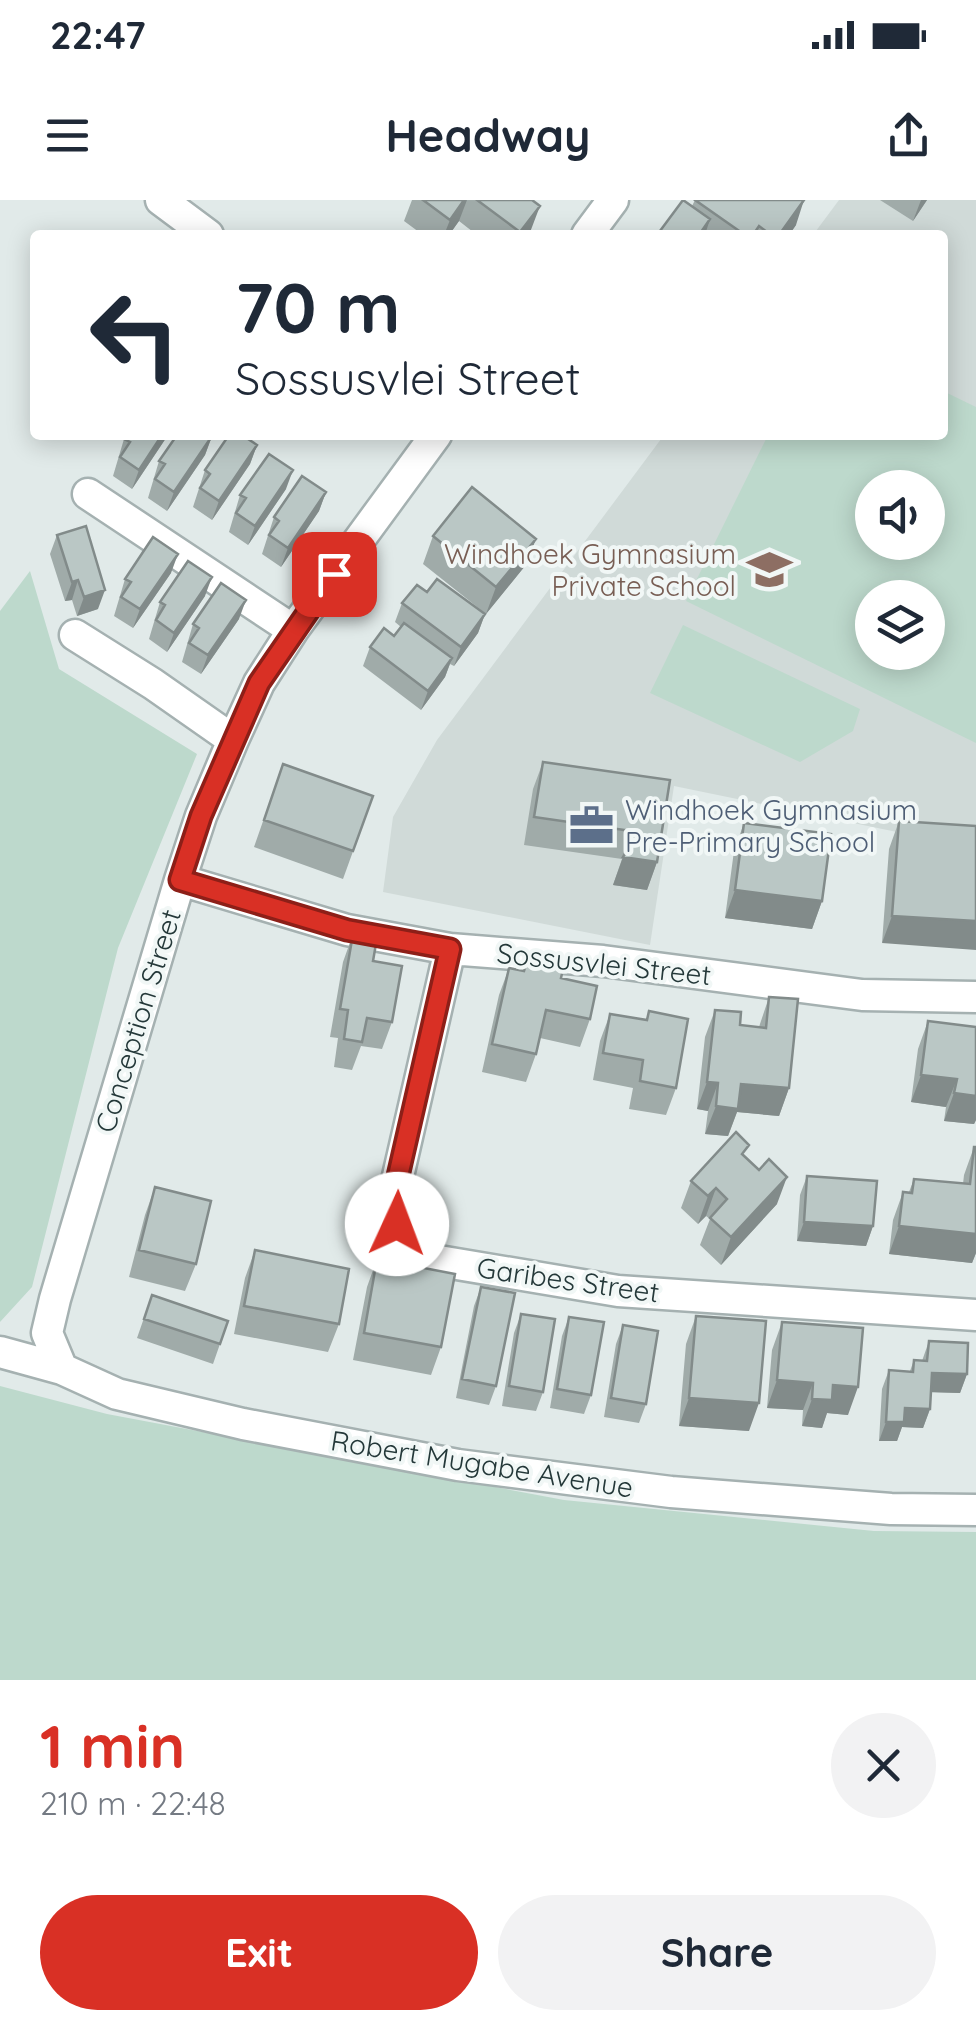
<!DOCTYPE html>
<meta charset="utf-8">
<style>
:root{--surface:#fff;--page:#f2f2f3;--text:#1f2937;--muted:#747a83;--accent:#d93025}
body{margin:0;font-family:Quicksand,sans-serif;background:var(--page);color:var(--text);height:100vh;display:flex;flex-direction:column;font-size:38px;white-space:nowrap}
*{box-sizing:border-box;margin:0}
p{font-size:32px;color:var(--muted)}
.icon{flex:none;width:55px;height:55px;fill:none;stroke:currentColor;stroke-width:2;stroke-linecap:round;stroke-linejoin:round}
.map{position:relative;height:1480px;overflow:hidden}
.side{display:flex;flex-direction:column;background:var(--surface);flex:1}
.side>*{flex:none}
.guide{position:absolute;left:30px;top:30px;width:918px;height:210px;border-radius:10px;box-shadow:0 5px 25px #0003;background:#fff;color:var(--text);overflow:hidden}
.controls{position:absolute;left:855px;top:270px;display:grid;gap:20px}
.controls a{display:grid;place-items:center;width:90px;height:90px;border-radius:50%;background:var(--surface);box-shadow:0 5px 25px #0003;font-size:50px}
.pin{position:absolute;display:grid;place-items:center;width:85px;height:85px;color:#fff;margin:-42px;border-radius:20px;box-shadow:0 5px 15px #0006}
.me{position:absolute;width:110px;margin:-55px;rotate:2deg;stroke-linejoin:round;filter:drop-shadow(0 0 8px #0008)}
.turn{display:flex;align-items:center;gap:35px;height:210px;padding:0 40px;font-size:45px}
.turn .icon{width:130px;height:130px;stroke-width:2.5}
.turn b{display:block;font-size:70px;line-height:85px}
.round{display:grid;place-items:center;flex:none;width:105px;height:105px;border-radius:52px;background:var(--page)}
.summary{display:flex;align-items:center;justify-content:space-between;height:170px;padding:0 40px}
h1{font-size:60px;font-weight:700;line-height:75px;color:var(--accent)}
.cta{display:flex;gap:20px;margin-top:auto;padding:20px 40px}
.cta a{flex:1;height:115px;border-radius:60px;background:var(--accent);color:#fff;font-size:40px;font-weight:700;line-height:115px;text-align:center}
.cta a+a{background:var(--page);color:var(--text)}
.status{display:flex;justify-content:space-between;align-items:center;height:70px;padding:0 50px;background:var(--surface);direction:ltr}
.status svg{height:28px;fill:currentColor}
header{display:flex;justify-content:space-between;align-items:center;height:130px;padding:0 40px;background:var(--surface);font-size:45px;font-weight:700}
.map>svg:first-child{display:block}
.built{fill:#d0dad8;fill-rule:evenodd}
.green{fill:#bdd9cc;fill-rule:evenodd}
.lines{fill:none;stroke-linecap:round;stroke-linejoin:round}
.minor-casing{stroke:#a5b1b1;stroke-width:35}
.minor{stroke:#fff;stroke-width:30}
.wall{fill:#a0aba9}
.shaded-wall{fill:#828b8a}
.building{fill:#bac7c5;stroke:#828b8a;stroke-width:2.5}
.route-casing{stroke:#8d1f18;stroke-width:25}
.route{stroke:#d93025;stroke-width:18}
.labels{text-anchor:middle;stroke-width:8;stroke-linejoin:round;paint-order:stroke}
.education-label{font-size:28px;fill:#785e54;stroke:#f1f7f6;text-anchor:end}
.service-label{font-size:28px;fill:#4e5e75;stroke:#f1f7f6;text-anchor:start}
.street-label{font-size:28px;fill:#243839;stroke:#f1f7f6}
</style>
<div class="status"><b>22:47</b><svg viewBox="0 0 49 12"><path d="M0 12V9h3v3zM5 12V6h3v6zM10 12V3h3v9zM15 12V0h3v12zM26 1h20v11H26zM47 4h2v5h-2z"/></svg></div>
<header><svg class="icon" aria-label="menu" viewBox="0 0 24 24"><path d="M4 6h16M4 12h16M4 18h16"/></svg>Headway<svg class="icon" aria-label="share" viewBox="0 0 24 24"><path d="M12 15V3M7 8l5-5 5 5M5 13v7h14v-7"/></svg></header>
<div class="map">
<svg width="976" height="1480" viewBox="0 0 976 1480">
<rect width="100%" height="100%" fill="#e1eae9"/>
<!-- built -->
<path class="built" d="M839,0H976V634L897,632L674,586L650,745L383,692L393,617L437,540L664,235H942V35H813ZM872,288H928V342H872ZM872,398H928V452H872Z"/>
<!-- green -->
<path class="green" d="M943,191L976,207V543L686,401L768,235H942ZM872,288H928V342H872ZM872,398H928V452H872Z
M30,371L59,469L197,554L118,748L32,1087L0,1122V411Z
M683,425L860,509L853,531L800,562L650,493Z
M0,1186L107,1214L564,1300L874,1331L976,1332V1480H0Z"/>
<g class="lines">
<defs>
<path id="minor" d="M161,0L208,35
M587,35L613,0
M88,294L293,430
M75,435L153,484L233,540
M180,680L347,730L450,749L603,761L862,795L976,797
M450,749L393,998C398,1032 404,1041 433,1060L618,1091L976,1115
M0,1152L62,1169L117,1194L243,1224L458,1265L671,1292L891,1309L976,1310
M62,1169L47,1133L55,1099L180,680L201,616L233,540L259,483L293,430L436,235"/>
</defs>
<!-- minor casing -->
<use href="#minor" class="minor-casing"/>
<!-- minor -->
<use href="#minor" class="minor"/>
</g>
<!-- wall -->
<path class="wall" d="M412,0H532L529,35H477L459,21L449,35H423L404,21Z
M695,0L796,25L789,35H657L692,6Z
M880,0H927L913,21Z
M168,235L132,289L113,276L124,239Z
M212,236L205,255L167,311L148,298L159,261Z
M257,245L250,264L212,320L193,307L205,270Z
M286,289L248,345L229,332L240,295Z
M326,292L319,311L281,367L262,354L274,317Z
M57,335L98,409L77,416L72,400L65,401L50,354Z
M433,336L536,339L525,366L486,414L423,364Z
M171,373L133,428L114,416L125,379Z
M427,392L485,414L478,433L454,466L450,464L445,477L421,510L363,466L370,447L394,436L401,427L395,422L402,403Z
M205,396L167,452L149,439L160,402Z
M239,419L201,474L182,462L193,424Z
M543,562L670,580L657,662L647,690L613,685L622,659L524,645L533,589Z
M283,564L373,596L343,679L254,647Z
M899,621L976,626L882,743L889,649Z
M744,623L822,701L812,729L725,718L734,651Z
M353,734L373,761L392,822L382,849L361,846L352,870L334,867L338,838L330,837L343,762Z
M527,761L561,778L590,819L580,847L540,838L536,854L526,882L482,872L499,795L509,768L523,771Z
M769,797L789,888L779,916L737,912L728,936L705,934L708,911L697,909L705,837L715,810L740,825L759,827Z
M649,811L676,888L666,915L629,909L633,888L593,880L600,841L610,814L646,820Z
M928,821L976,827V920L974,924L944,921L946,907L911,902L918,849Z
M974,947H976V1053L972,1063L889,1054L893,1020L903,992H909L914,979L963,984L964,975Z
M745,957L777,1004L721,1065L700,1045L710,1019L706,1016L698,1024L681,1008L691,981Z
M807,976L873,1026L866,1046L797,1041L800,995Z
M155,987L196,1064L185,1091L129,1077L145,1015Z
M255,1050L339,1124L328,1152L234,1134L245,1078Z
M377,1059L441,1147L431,1175L353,1160L367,1087Z
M481,1087L496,1186L489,1205L456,1198L474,1106Z
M152,1095L228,1121L213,1164L137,1138Z
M521,1114L543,1192L536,1211L502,1206L514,1133Z
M696,1116L749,1231L679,1226L686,1144Z
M569,1117L591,1195L584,1214L550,1208L562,1136Z
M782,1122L848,1215L827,1213L822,1228L802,1226L803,1210L767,1208L772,1150Z
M623,1125L646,1204L639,1223L604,1217L616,1144Z
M929,1141L967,1174L960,1193L931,1192L930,1209L923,1228L902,1227L897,1241H879L882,1189L889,1170L910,1171L914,1160L922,1161Z"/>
<!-- shaded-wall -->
<path class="shaded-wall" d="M464,0H467L459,21L449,35H444L450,20Z
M804,0L796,25L789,35H779Z
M921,0H927L913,21Z
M540,6L529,35H519L520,32Z
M710,19L705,35H699Z
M162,235H168L132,289L139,270Z
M212,236L205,255L167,311L174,292Z
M257,245L250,264L212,320L219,301Z
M293,270L286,289L248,345L255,326Z
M326,292L319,311L281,367L288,348Z
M536,339L525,366L486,414L496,387Z
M178,354L171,373L133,428L140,409Z
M212,377L205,396L167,452L174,433Z
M78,380L72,400L65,401L72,382Z
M105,390L98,409L77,416L84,397Z
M246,400L239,419L201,474L208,455Z
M485,414L478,433L454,466L461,447Z
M452,458L445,477L421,510L428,491Z
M623,657L657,662L647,690L613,685Z
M735,690L822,701L812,729L725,718Z
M892,716L976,721V750L882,743Z
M921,875L957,879L946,907L911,902Z
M707,882L718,883L708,911L697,909Z
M741,884L789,888L779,916L737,912L728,936L705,934L716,906Z
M954,893L976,896V920L974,924L944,921Z
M787,977L777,1004L721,1065L731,1037Z
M716,988L706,1016L698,1024L708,996Z
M804,1022L873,1026L866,1046L797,1041Z
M899,1026L976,1034V1053L972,1063L889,1054Z
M932,1173L967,1174L960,1193L925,1192Z
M777,1180L813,1183L803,1210L767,1208Z
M833,1185L858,1187L848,1215L827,1213L822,1228L802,1226L812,1199Z
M689,1198L759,1203L749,1231L679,1226Z
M905,1208L930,1209L923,1228L902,1227L897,1241H879L886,1222Z"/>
<!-- building -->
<path class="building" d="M423,0H464L450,20Z
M477,0H532L540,6L520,32Z
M683,0L710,19L699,35H657Z
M695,0H804L779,35H771L759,26L753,35H745Z
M127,235H162L139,270L120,257L130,242L124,239Z
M177,235L212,236L174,292L155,279L165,264L159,261Z
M229,235H242L257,245L219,301L200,288L210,274L205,270Z
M269,254L293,270L255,326L236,313L246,298L240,295Z
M302,276L326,292L288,348L269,335L279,321L274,317Z
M472,287L536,339L496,387L433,336Z
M86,326L105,390L84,397L78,380L72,382L57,335Z
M153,337L178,354L140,409L121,397L131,382L125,379Z
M188,361L212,377L174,433L156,420L165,405L160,402Z
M437,379L485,414L461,447L402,403L417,385L427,392Z
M221,383L246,400L208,455L189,443L199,428L193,424Z
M404,423L452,458L428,491L370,447L384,428L394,436Z
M543,562L670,580L657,662L623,657L638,632L534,617Z
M283,564L373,596L353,651L264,620Z
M899,621L976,626V721L892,716Z
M744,623L831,634L822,701L735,690Z
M353,734L377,738L373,761L402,766L392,822L367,818L362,842L344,839L348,810L340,809Z
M527,761L563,769L561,778L597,786L590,819L546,810L536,854L492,844L509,768L524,771Z
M769,797L798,799L789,888L741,884L738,909L716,906L718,883L707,882L715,810L741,812L740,825L766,828Z
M649,811L688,819L676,888L640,881L643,860L603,853L610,814L647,820Z
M928,821L976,827V896L954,893L957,879L921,875Z
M736,932L749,945L742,954L759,970L769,959L787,977L731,1037L710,1018L727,999L716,988L708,996L691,981Z
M974,947H976V1034L899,1026L903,992L912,993L914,979L970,984Z
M807,976L877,981L873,1026L804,1022Z
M155,987L211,1001L196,1064L139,1050Z
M255,1050L349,1069L339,1124L244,1106Z
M377,1059L455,1074L441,1147L364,1133Z
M481,1087L515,1093L496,1186L462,1179Z
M152,1095L228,1121L220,1144L144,1119Z
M521,1114L555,1119L543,1192L509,1186Z
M696,1116L766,1121L759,1203L689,1198Z
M569,1117L604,1122L591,1195L557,1189Z
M782,1122L863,1128L858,1187L833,1185L832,1200L812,1199L813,1183L777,1180Z
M623,1125L658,1131L646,1204L611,1198Z
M929,1141L968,1143L967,1174L932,1173L930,1209L905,1208L904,1222H886L889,1170L913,1172L914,1160L927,1161Z"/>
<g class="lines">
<defs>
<path id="route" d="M334,374L259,483L201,616L180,680L347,730L450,749L393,998L397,1024"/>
</defs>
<!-- route casing -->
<use href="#route" class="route-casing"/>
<!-- route -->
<use href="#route" class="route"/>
</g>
<!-- icons -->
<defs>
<symbol id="school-bare" viewBox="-9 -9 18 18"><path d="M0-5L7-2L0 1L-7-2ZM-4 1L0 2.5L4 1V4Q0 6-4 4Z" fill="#8d6e63" stroke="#f1f7f6" stroke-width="2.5" paint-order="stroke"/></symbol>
<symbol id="office-bare" viewBox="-9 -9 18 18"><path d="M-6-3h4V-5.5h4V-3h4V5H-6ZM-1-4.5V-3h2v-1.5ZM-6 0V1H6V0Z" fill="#5c6f8a" stroke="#f1f7f6" stroke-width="2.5" paint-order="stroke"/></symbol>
</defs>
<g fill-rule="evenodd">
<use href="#school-bare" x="738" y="338" width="63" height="63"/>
<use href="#office-bare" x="560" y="594" width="63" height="63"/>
</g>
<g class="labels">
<!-- education labels -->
<g class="education-label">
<text x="736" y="364">Windhoek Gymnasium<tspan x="736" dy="32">Private School</tspan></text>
</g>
<!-- service labels -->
<g class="service-label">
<text x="625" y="620">Windhoek Gymnasium<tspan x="625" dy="32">Pre-Primary School</tspan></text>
</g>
<!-- street labels -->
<g class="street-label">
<text transform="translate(604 764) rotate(6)" y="10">Sossusvlei Street</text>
<text transform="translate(138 821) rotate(-73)" y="10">Conception Street</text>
<text transform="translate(568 1080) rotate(8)" y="10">Garibes Street</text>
<text transform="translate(482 1264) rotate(9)" y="10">Robert Mugabe Avenue</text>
</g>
</g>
</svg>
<div class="controls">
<a><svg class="icon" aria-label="sound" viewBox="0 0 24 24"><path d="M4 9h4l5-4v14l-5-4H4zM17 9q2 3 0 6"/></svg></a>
<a><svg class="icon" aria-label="layers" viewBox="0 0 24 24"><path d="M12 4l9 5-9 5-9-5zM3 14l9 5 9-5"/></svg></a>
</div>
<div class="pin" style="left:334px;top:374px;background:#d93025"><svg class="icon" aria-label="arrive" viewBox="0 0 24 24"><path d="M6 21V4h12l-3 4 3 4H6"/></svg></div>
<svg class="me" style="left:397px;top:1024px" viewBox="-20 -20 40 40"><circle r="19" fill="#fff"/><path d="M0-13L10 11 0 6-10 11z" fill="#d93025"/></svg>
<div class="guide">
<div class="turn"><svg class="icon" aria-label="left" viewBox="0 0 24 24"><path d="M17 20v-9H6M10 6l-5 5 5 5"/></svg><div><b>70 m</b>Sossusvlei Street</div></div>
</div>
</div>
<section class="side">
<div class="summary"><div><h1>1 min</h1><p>210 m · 22:48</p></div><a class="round"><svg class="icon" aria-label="close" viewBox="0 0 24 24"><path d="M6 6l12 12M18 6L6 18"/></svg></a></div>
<div class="cta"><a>Exit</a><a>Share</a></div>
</section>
